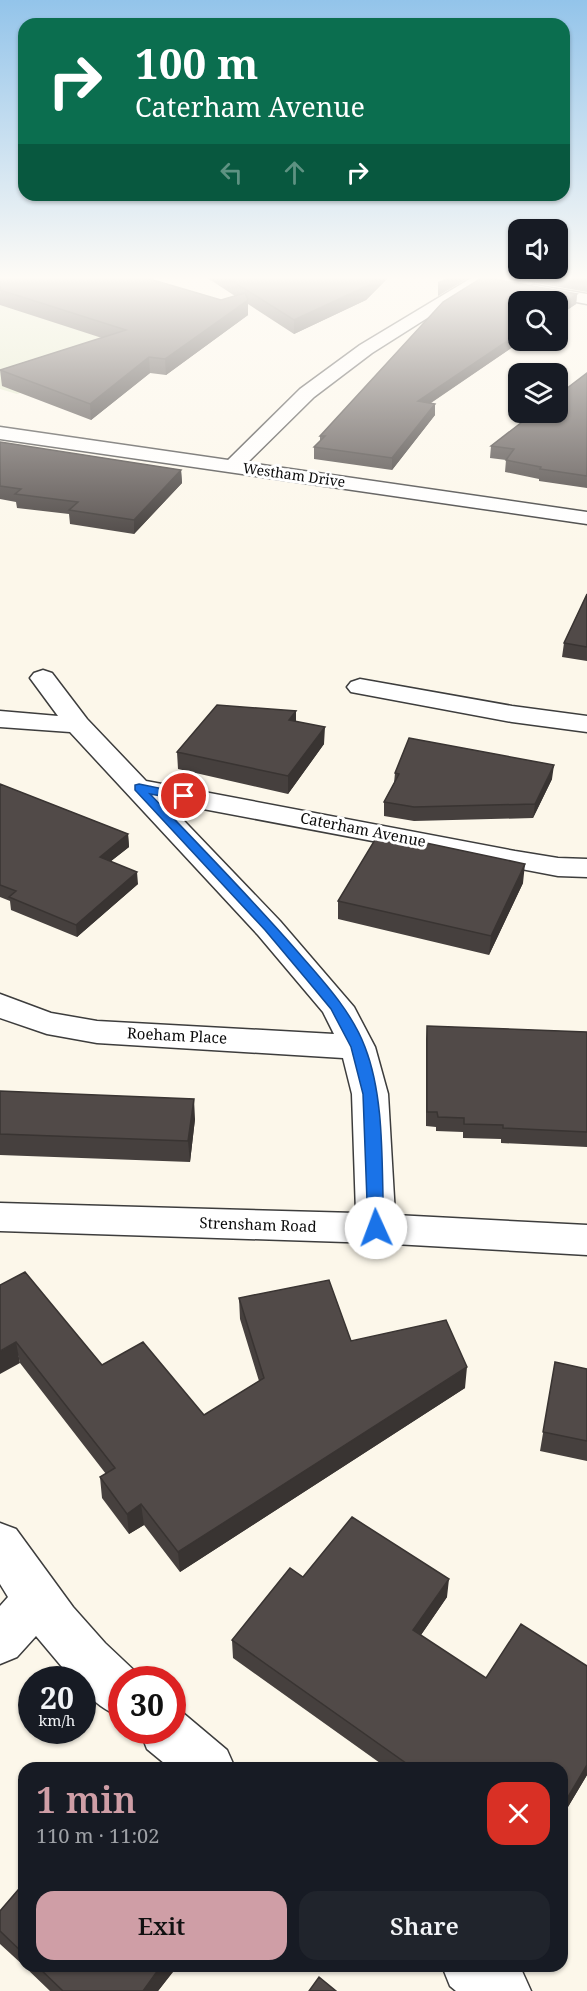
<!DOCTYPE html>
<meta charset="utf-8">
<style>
:root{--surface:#171b24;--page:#20242c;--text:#f1f3f6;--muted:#9ea1a6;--accent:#cf9ea6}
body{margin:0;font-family:"Noto Serif",serif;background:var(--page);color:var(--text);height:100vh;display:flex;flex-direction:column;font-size:22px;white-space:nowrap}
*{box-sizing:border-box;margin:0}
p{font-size:20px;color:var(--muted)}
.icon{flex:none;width:33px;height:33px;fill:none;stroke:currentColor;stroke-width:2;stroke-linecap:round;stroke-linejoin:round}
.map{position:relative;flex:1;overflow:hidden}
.panel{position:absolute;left:18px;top:1762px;width:550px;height:210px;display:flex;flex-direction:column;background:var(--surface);border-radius:18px;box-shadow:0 2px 4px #0004}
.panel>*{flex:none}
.hud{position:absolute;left:18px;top:18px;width:552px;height:183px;border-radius:18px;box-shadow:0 2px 4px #0004;background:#0b6e4f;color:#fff;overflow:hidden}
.fabs{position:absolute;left:508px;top:219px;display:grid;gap:12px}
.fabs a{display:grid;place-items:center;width:60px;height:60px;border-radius:12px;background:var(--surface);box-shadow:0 2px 4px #0004;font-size:30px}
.speed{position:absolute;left:18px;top:1666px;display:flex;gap:12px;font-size:30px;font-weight:700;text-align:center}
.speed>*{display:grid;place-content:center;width:78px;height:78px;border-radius:50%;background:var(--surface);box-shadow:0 2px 4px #0004;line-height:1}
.speed small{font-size:15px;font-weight:400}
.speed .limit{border:9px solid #d22;background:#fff;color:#111}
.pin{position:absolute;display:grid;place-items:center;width:51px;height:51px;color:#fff;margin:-26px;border:3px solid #fff;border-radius:50%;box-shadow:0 2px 6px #0007}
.me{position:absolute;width:66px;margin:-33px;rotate:358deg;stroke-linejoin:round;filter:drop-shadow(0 0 4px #0008)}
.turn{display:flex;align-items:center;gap:21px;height:126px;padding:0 18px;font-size:27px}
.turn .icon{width:78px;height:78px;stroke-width:2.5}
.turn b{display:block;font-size:42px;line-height:51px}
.lanes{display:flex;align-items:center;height:57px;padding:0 18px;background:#0003;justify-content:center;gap:30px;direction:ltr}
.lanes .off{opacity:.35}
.round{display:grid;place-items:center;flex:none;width:63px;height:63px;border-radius:18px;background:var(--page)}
.summary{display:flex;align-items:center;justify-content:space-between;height:102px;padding:0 18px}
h1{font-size:36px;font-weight:600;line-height:45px;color:var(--accent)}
.button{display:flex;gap:12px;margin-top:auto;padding:12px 18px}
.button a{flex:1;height:69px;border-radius:18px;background:var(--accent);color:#111;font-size:24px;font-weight:600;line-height:69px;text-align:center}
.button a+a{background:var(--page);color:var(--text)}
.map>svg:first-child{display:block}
.pitch{fill:#e1e9c9}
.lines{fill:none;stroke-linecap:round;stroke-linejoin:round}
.minor-casing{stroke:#3d3d3d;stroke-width:3}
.tertiary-casing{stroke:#3d3d3d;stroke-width:3}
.minor{fill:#fff;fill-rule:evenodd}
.tertiary{fill:#fff;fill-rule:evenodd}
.wall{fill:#46403e}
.shaded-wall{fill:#393432}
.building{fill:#514a48;stroke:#393432;stroke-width:1.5}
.route{fill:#1a73e8;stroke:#114b97;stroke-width:1.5}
.labels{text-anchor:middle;stroke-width:6;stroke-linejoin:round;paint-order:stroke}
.far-street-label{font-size:14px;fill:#0a0a0a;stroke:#fff}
.street-label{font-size:15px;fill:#0a0a0a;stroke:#fff}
</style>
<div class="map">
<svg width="587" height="1991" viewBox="0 0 587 1991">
<rect width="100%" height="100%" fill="#fcf7ea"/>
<!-- pitch -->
<path class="pitch" d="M0,295L160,346L17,394L0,389Z"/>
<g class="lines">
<defs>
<path id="minor" d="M473,277H492L372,353L314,397L240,470H226L223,466L226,462L300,389L360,345Z
M534,285L587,294V304L528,293L526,290L528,287Z
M43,670L52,673L87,719L146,781L515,851L558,858L587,859V877L558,876L166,802L280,921L354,1007L375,1047L388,1094L395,1215L587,1225V1255L376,1243L0,1231V1203L356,1213L352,1094L343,1058L97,1043L47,1034L0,1018V994L51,1013L97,1021L334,1034L323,1012L258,935L70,732L0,727V711L58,716L30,678L34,673Z
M360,679L512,706L587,716V732L512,722L351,692L347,687L351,682Z
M0,1523L16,1529L73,1607L105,1643L140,1676L141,1680H122V1717C105,1711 95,1702 82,1690V1680H73L36,1636L17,1657L0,1664V1606L8,1597L0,1584Z
M172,1709L183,1713L227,1750L235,1768H170L147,1749L140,1731H172Z
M442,1966H517L522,1971L531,1991H456L450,1986Z"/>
<path id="tertiary" d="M0,427L587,512V524L0,439Z"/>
</defs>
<!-- minor casing -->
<use href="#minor" class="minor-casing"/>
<!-- tertiary casing -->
<use href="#tertiary" class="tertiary-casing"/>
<!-- minor -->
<use href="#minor" class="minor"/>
<!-- tertiary -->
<use href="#tertiary" class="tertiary"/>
</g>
<!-- wall -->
<path class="wall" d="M0,277L221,300L235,296L206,277H389L366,300L294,334L248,304V315L166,375L150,373L91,420L2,386L0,370L102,338L0,305Z
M483,277L577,294L576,304L558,316V302H519V340H523L431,403L435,404V415L392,470L314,459V447L320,441V436L443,302Z
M503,277H587V292Z
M587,373V488L539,481V479L505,472L506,460L490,458L491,446Z
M0,442L181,470L182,483L134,534L70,524L69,514L17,508L16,502L0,499Z
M587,594V661L562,657L564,643Z
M296,721L324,744L288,794L178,769L177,752Z
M395,773L552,779L533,818L414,821L384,816V802L394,783Z
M0,784L128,834L129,847L111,861L138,884L77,937L11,910L10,901L0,897Z
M523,883L489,955L338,919V901Z
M427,1026L587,1032V1147L501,1143V1139L463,1138V1132L436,1131V1127L426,1126V1039Z
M0,1091L195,1119L190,1162L0,1155Z
M0,1285L102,1365L204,1415L259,1381L240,1319L239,1298L351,1341L465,1388L180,1572L144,1525L129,1534L102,1498L100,1477L106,1474L20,1363Z
M555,1362L587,1369V1461L540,1451Z
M303,1577L447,1597L421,1635L587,1775L562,1817V1768H387L233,1658L232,1640Z
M24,1883V1966L0,1944V1911Z
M24,1966H177L158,1991H50Z"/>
<!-- shaded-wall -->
<path class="shaded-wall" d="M376,277H389L366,300L294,334V320Z
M448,277H470L438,296V282Z
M577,294L576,304L558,316V307Z
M248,300V315L166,375L165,359Z
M519,333V340H523L417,412L418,401Z
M149,357L150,373L91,420L90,404Z
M435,404V415L392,470V458Z
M181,470L182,483L134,534V520Z
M296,711V729L289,720Z
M325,727L324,744L288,794V776Z
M554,765L552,779L533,818L535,804Z
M128,834L129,847L101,869L100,857Z
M525,864L523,883L489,955L491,936Z
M137,872L138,884L77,937L76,925Z
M194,1099L195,1119L190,1162L188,1141Z
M16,1342L20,1363L0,1374V1351Z
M467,1367L465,1388L180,1572L178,1552Z
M141,1504L144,1525L129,1534L127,1514Z
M449,1579L447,1597L412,1648L413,1630Z
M587,1765V1775L562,1817V1807Z
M161,1966L177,1967L158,1991H143Z"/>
<!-- building -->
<path class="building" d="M0,277H143L221,300L245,293L248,300L165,359L149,357L90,404L0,370L126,330L0,290Z
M226,277H376L367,286L294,320Z
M483,277L577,294L558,307V302H519V333L418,401L435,404L392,458L314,447L325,436H320L443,302Z
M587,373V476L540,469L541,467L506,460L514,449L491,446L535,412H558V395Z
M0,442L181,470L134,520L69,510L78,502L15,494L21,489L0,486Z
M587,594V647L564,643Z
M217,705L296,711L289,720L325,727L288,776L177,752Z
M409,738L554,765L535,804L414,807L384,802L399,774L395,773Z
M0,784L128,834L100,857L137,872L76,925L9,897L16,891L0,885Z
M379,833L525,864L491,936L338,901Z
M427,1026L587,1032V1132L503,1128V1125L464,1124V1118L438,1117L437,1112H427Z
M0,1091L194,1099L188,1141L0,1134Z
M25,1272L102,1365L143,1342L204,1415L264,1378L239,1298L329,1280L351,1341L446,1320L467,1367L178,1552L141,1504L127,1514L100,1477L115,1468L16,1342L0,1351V1285Z
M555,1362L587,1369V1441L543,1432Z
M352,1517L449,1579L413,1630L486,1678L521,1624L587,1666V1765L562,1807V1768H413L232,1640L290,1568L303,1577Z
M24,1883V1954L0,1931V1911Z
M37,1966H161L143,1991H63Z
M319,1977L336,1991H309Z"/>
<!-- sky -->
<linearGradient id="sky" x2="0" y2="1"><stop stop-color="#93c4ea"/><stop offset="0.5" stop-color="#fefbf6"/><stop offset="1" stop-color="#fefbf6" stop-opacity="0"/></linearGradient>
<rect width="587" height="555" fill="url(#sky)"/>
<!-- route -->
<path class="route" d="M139,784L188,794V799L184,800L150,794C200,846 250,897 297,951C322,980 351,1010 365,1047C386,1101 381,1171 384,1228L382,1233H370L368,1228L363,1094L351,1047L331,1009L307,980L265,930L135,790V785Z"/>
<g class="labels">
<!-- far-street labels -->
<g class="far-street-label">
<text transform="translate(294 475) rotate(8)" y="5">Westham Drive</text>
</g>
<!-- street labels -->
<g class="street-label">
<text transform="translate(363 830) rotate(11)" y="5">Caterham Avenue</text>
<text transform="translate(177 1036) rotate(3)" y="5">Roeham Place</text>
<text transform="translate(258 1225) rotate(2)" y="5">Strensham Road</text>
</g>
</g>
</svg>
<div class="fabs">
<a><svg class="icon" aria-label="sound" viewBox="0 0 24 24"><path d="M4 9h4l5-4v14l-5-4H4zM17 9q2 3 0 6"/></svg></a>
<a><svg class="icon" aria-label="search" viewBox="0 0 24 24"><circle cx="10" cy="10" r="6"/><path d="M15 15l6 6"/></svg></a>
<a><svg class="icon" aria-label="layers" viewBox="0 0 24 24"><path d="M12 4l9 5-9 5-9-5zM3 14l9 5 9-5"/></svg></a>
</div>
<div class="speed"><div>20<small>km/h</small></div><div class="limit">30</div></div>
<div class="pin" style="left:184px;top:796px;background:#d93025"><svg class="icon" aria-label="arrive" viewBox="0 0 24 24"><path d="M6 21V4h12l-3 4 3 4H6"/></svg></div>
<svg class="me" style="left:376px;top:1228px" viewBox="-20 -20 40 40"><circle r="19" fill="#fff"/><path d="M0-13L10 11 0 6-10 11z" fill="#1a73e8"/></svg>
<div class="hud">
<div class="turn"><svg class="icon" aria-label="right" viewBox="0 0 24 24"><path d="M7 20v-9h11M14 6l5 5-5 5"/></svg><div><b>100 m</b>Caterham Avenue</div></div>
<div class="lanes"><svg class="icon off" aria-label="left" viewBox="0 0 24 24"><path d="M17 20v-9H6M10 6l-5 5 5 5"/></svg><svg class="icon off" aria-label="ahead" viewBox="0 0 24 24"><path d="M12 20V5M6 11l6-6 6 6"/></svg><svg class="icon" aria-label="right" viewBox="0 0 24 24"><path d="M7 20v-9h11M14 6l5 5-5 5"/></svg></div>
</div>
<section class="panel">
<div class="summary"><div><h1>1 min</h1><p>110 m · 11:02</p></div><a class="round" style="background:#d93025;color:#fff"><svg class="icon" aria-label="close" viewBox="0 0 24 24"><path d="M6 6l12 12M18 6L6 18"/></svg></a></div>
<div class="button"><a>Exit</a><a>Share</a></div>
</section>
</div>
